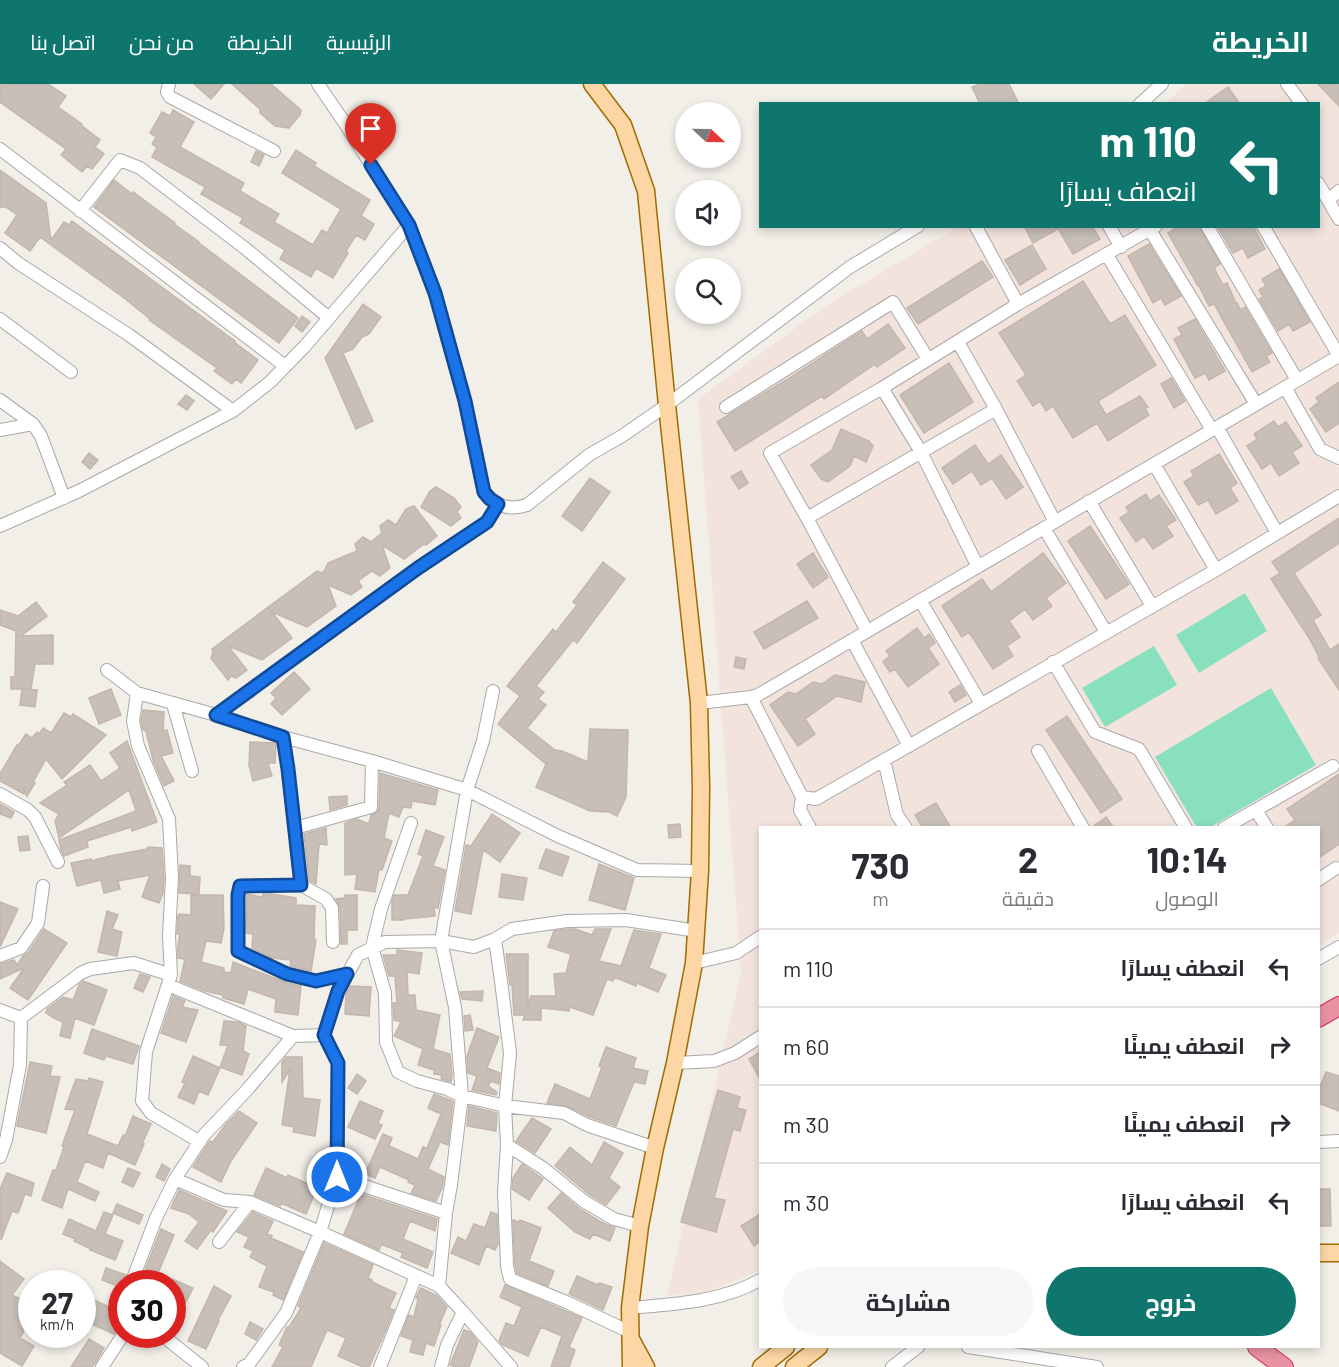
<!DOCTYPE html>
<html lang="ar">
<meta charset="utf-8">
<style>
:root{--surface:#fff;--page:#f7f7f7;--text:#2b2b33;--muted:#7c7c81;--line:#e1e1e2;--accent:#0f766e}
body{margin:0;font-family:Barlow,Cairo,sans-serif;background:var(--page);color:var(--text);direction:rtl;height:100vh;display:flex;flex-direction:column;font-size:22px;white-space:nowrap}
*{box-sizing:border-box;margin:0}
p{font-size:20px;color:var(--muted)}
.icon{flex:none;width:33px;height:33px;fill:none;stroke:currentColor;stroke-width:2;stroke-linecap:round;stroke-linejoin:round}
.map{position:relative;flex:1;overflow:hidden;direction:ltr}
.details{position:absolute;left:759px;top:742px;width:561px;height:522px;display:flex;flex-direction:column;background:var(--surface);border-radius:0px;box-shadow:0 3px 9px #0003;direction:rtl}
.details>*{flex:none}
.hud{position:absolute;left:759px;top:18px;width:561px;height:126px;border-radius:0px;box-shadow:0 3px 9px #0003;direction:rtl;background:#0f766e;color:#fff;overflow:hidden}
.needle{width:39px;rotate:112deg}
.tools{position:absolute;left:675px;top:18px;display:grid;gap:12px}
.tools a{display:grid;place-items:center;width:66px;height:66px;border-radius:50%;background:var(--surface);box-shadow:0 3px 9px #0003;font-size:30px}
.speed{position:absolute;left:18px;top:1186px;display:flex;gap:12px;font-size:30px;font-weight:700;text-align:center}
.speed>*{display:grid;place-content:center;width:78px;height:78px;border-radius:50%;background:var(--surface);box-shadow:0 3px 9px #0003;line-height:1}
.speed small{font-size:15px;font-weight:400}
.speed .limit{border:9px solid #d22;background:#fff;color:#111}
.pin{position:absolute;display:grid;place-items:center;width:51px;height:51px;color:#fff;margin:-62px -26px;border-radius:50% 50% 50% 0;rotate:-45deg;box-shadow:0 0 6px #0007}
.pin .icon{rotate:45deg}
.me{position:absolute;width:66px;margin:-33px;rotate:0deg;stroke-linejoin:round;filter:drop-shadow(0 0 4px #0008)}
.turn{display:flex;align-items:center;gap:21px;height:126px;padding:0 24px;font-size:27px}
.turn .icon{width:78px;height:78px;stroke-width:2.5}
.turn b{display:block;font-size:42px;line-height:51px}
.eta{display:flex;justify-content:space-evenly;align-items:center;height:102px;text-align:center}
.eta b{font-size:36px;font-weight:700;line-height:42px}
.cta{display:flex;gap:12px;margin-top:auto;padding:12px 24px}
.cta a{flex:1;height:69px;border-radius:36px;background:var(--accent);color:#fff;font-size:24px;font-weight:700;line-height:69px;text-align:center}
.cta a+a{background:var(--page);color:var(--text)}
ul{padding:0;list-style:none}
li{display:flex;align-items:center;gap:18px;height:78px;padding:0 24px;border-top:2px solid var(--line)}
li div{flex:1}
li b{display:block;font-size:22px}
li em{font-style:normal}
header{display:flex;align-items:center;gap:36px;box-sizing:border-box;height:84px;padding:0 30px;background:var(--accent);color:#fff}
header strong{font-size:28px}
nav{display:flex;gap:33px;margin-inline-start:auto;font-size:21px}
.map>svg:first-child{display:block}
.military{fill:#f3e3dd}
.pitch{fill:#88e0be}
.building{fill:#c7bfb8;stroke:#c4b6ab;stroke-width:1.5}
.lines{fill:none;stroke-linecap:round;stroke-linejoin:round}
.minor-casing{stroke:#a9a9a9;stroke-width:14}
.major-casing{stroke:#a06b00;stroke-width:19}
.highway-casing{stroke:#dc2a67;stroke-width:20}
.minor{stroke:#fff;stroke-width:12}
.major{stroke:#fcd6a4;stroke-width:16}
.highway{stroke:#e892a2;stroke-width:18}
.route-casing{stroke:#114b97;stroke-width:15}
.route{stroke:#1a73e8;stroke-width:10}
</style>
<header>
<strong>الخريطة</strong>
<nav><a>الرئيسية</a><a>الخريطة</a><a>من نحن</a><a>اتصل بنا</a></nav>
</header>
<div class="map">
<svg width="1339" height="1283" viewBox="0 0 1339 1283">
<rect width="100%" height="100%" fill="#f2efe9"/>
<!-- military -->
<path class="military" d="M1187,0H1339V849L1319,861L1318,744H760V1185L748,1192L706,1208L667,1212L741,888L698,315L833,217L958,143L1318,142V20L1166,19Z"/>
<!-- pitch -->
<path class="pitch" d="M1245,509L1267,547L1199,589L1176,551Z
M1154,562L1177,601L1105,643L1082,604Z
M1271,604L1316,681L1209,744H1197L1155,673Z"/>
<!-- building -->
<path class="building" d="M0,0H48L66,12L58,23L82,40L81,41L100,56L95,63L104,70L92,85L87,82L82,88L61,71L66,65L0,18Z
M194,0H224L211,15Z
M232,0H271L301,26L300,31L289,44L275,42L260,29V25Z
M980,0H1009L1019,20H980L972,3Z
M1318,0H1339V22Z
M1228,3L1240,20H1204Z
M173,26L194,38L180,63L244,99L240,107L279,130L274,138L313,161L322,146L327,149L341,125L282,89L296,66L316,79L314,82L370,116L361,132L374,140L365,156L356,151L346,167L348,169L333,194L316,184L311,193L280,175L285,166L240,139L243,134L201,110L205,103L152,73L157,63L152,60L156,53L150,49L162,28L170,32Z
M256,67L264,71L259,82L251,78Z
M0,86L46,119L51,156L64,138L69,141L72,137L235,257L234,258L258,276L241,299L236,295L232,300L214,287L217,284L149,236L150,235L124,214L40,153L30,167L5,149L17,131L6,123H0Z
M114,96L132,110L133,108L175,139L174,140L199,158V159L298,234L279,259L94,123Z
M1024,142H1063L1033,159Z
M1065,142H1092L1100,155L1073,170L1059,146Z
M1179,142H1199L1220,180L1214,184L1223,201L1227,199L1236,219H1237L1241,226L1245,223L1272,269L1266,272L1270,278L1252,288L1214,220L1209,222L1199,202H1198L1168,149Z
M1217,142H1253L1265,165L1248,174L1243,164L1233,169Z
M1149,160L1181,212L1165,221L1161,214L1153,219L1128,172Z
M1032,161L1046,185L1020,201L1005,176Z
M982,177L993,193L918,240L907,224Z
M1279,185L1310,238L1293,247L1289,240L1278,247L1259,215L1263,213L1259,206L1266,202L1262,195Z
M1083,197L1110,240L1125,231L1156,281L1098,317L1106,331L1140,312L1148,323L1145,325L1149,331L1108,357L1097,339L1073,354L1053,322L1046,327L1040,317L1033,322L1017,297L1026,291L999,249Z
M363,220L381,233L369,250L362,253L353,265L343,269L373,337L356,345L325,274Z
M302,232L310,238L302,248L295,242Z
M1195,235L1225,287L1209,296L1205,289L1195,294L1174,255L1182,251L1178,244Z
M888,240L905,264L877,283L875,280L824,315L822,312L735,367L717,338L791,293L862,247L867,255Z
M949,279L973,318L924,349L900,311Z
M1171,294L1185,317L1174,324L1161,300Z
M1339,298V339L1326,348L1310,325L1319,318L1316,314Z
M186,311L194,317L187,326L178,320Z
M1274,337L1278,343L1286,338L1302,362L1292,368L1299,379L1279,392L1271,379L1262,385L1247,362L1257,355L1254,350Z
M841,345L869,357L873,362L866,378L854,372L850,382L828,398L821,395L811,381L832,366Z
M975,361L988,380L1001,371L1023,403L1006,415L992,394L981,401L972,387L953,400L942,384Z
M89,369L98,376L90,385L82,378Z
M1219,370L1237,399L1230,404L1238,417L1216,430L1208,416L1198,421L1184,398L1194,392L1191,387Z
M741,387L748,399L739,405L731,393Z
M590,394L610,408L582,447L562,432Z
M436,403L454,414L461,423L457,428L461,434L451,442L421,423L430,407Z
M1146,410L1150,417L1159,411L1176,436L1166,442L1173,452L1153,465L1144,452L1136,458L1120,434L1129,428L1126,423Z
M414,422L437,452L426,461L424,460L404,475L382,461L390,484L380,492L372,487L358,497L362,503L351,511L328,501L336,522L307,543L272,528L292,554L262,576L228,562L247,586L236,594L231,592L228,596L211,574L213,568L212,565L317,487L323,489L328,479L357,467L355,460L363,453L371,458L382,449L380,442L388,436L396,441L406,425Z
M1339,434V459L1294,489L1321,531L1313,536L1330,566L1339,560V606L1318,574L1319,573L1309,554L1271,495L1280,489L1272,478Z
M1090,442L1129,500L1106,515L1068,457Z
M813,469L828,493L813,504L797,480Z
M1043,469L1066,499L1046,514L1052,522L1033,536L1025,525L1009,537L1020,553L1007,562L1013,572L993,585L969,548L962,553L942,522L982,495L991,508Z
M603,478L625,495L577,559L573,556L536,602L544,608L538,615L546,621L527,644L555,666L562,667L588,678L590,645L628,646L626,713L617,732L609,728L590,727L536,703L546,680L498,640L520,612L507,602L553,545L556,548L577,521L573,518Z
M807,517L818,534L764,565L754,548Z
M36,518L47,532L21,552L53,551V580H35L31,605H23L37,606L35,623L20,621L22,605H11V593H15L16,547L0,541V526L18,532Z
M917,544L924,554L929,550L934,557L935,559L928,564L939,580L908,603L895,585L890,588L883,578L890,572L886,567Z
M736,573L746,575L744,585L734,583Z
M294,588L310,605L282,631L271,620L276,614L271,609Z
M835,591L865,598L861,618L837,612L805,635L815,650L798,662L770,621L788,608L796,610L813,598L822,600Z
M960,601L966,611L955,618L949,608Z
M111,605L121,631L99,640L89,614Z
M143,626L164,628L163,647L167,646L173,669L161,672L174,697L164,702L153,676L146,647L143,646L141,637Z
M64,629L71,633L73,630L106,651L62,695L46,675L33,698L35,699L27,712L24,705V710L0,697V690L17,661L18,662L26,650L32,654L37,648L39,650L43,644L51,649Z
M1067,632L1122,715L1101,729L1046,646Z
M127,657L157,738L132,747L131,743L87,757L88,763L64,772L61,766L59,756L136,727L129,706L59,754L55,737L59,730L40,719L67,701L64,698L90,681L101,697L120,684L110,669Z
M250,658L276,659L275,679H268L272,692L253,697L249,681Z
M380,689L438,706L435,721L412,717L411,724L403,723L399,733L389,729L384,754L392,757L382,786L379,785L375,808L355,805L357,790L345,791V739L357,735L369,740L371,731L377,729L379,724Z
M1339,690V760L1318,774V744H1283L1295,736L1287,725Z
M347,712V721L330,726L329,713Z
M936,719L951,744H923L915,731Z
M0,720L14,728L11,734L0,730Z
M492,730L520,749L500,778L483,766L471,830L455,827L466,761L471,762Z
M1106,733L1114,744H1091Z
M680,740L681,753L669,754L668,741Z
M326,744L327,761L319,760L316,800L309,796L304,750Z
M426,746L444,753L433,782L445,786L438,824L434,823L435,832L404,835V836H392V818L394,811H408L423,772L418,770Z
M28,752L30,766L20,767L18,753Z
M148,763L162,764L164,794L163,809L159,819L142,813L150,791L118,797L120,805L104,809L101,796L77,802L71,779L91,775V777L110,772L147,765Z
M546,765L569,773L562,792L539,784Z
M599,780L634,794L625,826L589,816Z
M180,781L190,782V792L200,793L199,810L179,809Z
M502,790L527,794L523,816L499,813Z
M247,810L262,813L263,810H272L296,814V821L315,822L314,855L316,856L311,887L290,882L291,876L272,874L252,864L253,850L246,849Z
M191,811H223L224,844L221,859L206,857L201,878L224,884V888L231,889L233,878L287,899L301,902L298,931L275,928L276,915L248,905L244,920L223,914V911L205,907L180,897L185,875L178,874V861L180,850H177L178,833L179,830L191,831Z
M345,811H357V846H347V860H341L340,824L336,815L345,814Z
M0,818L18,825L0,863Z
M107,827L118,831L112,845L122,848L117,872L98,868Z
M44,845L67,859L28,916L10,904L24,884L0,895V880L14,876L17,881L23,872L28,869Z
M568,845H575L592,851L595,845H611L599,877L621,882L634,846L661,850L649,884L666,891L658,908L637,899L636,902L614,893L613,897L607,895L593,931L570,923L569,927L541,924V936H523L525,931H514L512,901H510L506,870H528V922L531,912H556L554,890L566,889L571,870L548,863L554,847Z
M397,866L422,869L419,890L407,888L408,911H415L416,926L440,931L433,965L450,970L452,992L451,998L441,995L442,991L434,990V986L418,981L423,965L394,952L401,938L394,936L393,919H397L395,892H389L383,871H397Z
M140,890L150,893L143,908L134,904Z
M83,897L107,906L94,941L75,934L70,954L60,952L63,938L54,934L46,929L47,925L63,913L73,916L79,901Z
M350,902L371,903L369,932L345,930L346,910Z
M483,907L482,917L462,915L460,908Z
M173,912L185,917L182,923L198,926L186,958L161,949Z
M470,931L473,946L465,947L464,932Z
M224,937L238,938L246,942L243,967L249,970L242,991L220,983L228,961H220Z
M477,944L499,953L487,984L500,989L499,1000L491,997L488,1002L497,1008L496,1011L472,1006L477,992L468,989L467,972Z
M92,945L139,962L133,980L106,972L104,976L84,969Z
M606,963L636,974L633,984L648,987L645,1000L634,998L616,1042L590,1033L567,1022L547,1019L555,1000L590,1015L602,983L599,982Z
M760,968V995L749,975Z
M193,972L220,984L208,1011L199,1007L194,1020L178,1013L185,999L182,998Z
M286,973H302L303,1014L320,1016L315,1052L293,1048L294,1043L282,1041L290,985L282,998V978Z
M30,978L52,982L50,992L60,993L46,1049L17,1042Z
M1326,988L1339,992V1027L1318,1019V1008Z
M357,990L366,997L357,1010L348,1004Z
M89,994L103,998L87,1050L118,1062L123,1051L125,1052L133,1032L151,1040L142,1060H144L135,1081L108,1069L103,1084L85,1077L77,1098L99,1108L95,1117L68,1105L62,1124L42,1116L53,1086H56L64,1063L62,1062L75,1026L65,1025L76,995L88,997Z
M718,1006L740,1013L737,1024L746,1026L740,1047L733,1045L714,1114L725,1116L716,1148L681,1138Z
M434,1010L453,1017L448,1061L440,1058L428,1085L444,1093L442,1104L436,1117L411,1109L415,1101L408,1098L409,1096L380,1083L375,1094L365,1090L383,1050L392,1054L389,1062L418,1075L423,1063L427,1064L441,1030L428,1024Z
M360,1017L383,1027L378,1039L382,1041L375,1055L348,1043Z
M469,1022L497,1029L496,1047L467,1042Z
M239,1027L257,1039L231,1077L221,1098L193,1083L210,1057L213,1058L226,1040Z
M532,1034L551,1045L535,1069L516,1057Z
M604,1058L623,1069L609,1094L620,1103L606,1121L590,1111L555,1082L570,1063L592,1081Z
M162,1080L170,1085L164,1097L156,1093Z
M522,1080L543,1095L529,1116L512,1105L513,1094Z
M128,1084L140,1089L133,1103L122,1098Z
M266,1084L287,1094L288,1091L317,1104L306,1130L281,1119L280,1122L254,1111Z
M7,1089L34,1099L31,1112L25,1110L18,1129L12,1127L1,1156L0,1105Z
M1318,1105H1330L1331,1142H1318Z
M179,1106L227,1127L213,1148L211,1146L197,1165L185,1157L199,1138L189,1130L171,1124Z
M561,1109L580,1125L599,1137L615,1144L610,1157L593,1150L590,1155L575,1148L548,1124Z
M361,1110L437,1135L435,1147L410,1137L403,1155L433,1168L427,1184L401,1173L403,1169L381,1160L379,1166L344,1150Z
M117,1120L143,1131L139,1140L113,1129Z
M104,1128L113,1131L105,1150L123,1157L115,1176L90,1166L91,1165L74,1157L75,1155L63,1150L69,1135L96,1147Z
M253,1128L273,1137L267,1150L272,1152L271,1154L303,1168L283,1216L273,1211L274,1208L259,1203L267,1182L250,1173L253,1167L244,1163L249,1153L237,1148Z
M491,1128L497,1130L498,1160L495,1166L486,1162L479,1181L451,1169L458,1153L466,1157L474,1140L485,1144Z
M760,1130V1157L754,1162L741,1142Z
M513,1136L519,1138L520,1136L541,1144L529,1177L554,1187L548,1202L517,1189L515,1181Z
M161,1145L174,1151L158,1189L193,1204L172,1245V1200H140Z
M324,1159L373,1181L368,1194L372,1196V1198L396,1209L389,1224L394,1226L386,1246L369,1283H363L338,1272L346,1254L327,1246L311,1283H272L283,1263L279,1261L287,1243H289L301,1224L298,1222Z
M0,1177L24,1195L12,1211L32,1221V1232L20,1254L34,1262L22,1282L0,1269Z
M106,1184L126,1191L123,1200H122V1231L114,1250L82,1236V1220L90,1223L94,1216L111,1224L118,1202L102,1196Z
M577,1192L598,1201L599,1199L612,1203L603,1226L569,1210Z
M505,1201L582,1234L569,1263L575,1266L569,1283H551L562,1252L541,1243L528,1272L503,1261L499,1257L506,1239L514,1242L522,1223L500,1213Z
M214,1202L231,1212L218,1236L219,1237L206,1265L188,1257Z
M421,1204L436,1211L447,1223L439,1241H441L434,1262L426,1259L423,1271L410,1268L413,1256L401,1252L409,1231L414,1233L418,1215L416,1214Z
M250,1238L263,1245L256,1256L245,1250Z
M464,1246L470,1248L478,1258L469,1283H456L450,1281Z
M89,1255L104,1264L95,1279L92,1283H71Z"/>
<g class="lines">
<defs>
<path id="minor" d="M169,0L167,8L170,13L274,67
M318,0L346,41L409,141L435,209L465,317L484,408C497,422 508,427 527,421L589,371L622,352L667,321L850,183L918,142
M1287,0L1302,20
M1140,20L1162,0
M0,65L285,282
M1318,99L1339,135
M1328,116L1339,107
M80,127L120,76L140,84L246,165L329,234
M1109,142L1121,163
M1207,142L1297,296
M1263,142L1339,272
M976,143L1018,220
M1150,146L1256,320
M0,164L18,179L129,251L233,327
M1107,171L1212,346
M0,235L71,288
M958,258L996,325L1055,438
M1285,303L1320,365L1339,374
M882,304L921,368L978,483
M0,316L33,340L41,352L64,414
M726,323L893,218L928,275
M1217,343L1277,449
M0,346L33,340
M1154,380L1216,486
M1089,417L1152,522
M807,434L996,325
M0,442L79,407L233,327L270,298L305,262L409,141
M1044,444L1106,548
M920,516L981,620
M867,547L807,434L770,369L882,304L1018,220L1156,142
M852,556L909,662
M1053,578L1095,648L1139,665L1186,744
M107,586L137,609
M751,613L802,713L816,715L1216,486L1339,412
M699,619L751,613L758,611L1339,272
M173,620L192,687
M216,631L418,484L487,438L498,420
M283,653L288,685L301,801
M1038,667L1083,744
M884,676L897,731L906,744
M0,710L28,726L35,733L58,778
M802,713L800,726L810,744
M1256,726L1267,744
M411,739L381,825L372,863L385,909L386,958L398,988L417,997L447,1005L462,1012L505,1022L564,1029L587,1041L655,1064
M295,744L371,723L372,677
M1224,744L1333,682
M1318,796L1336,784
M495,855L501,897L510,969L505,1022L507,1061L504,1108L507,1182L510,1195L564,1217L630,1248
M333,858L332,824L326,815L301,801L240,802L238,811V867L287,890L316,897L347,890
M0,872L21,864L38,839L43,802
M1318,875L1339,863
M694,879L736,869L760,853
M168,901L293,952
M0,926L21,934L20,981L6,1056L0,1073
M21,934L81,889L90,885L134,879L171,891
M675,979L714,977L735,969L760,953
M200,1058L151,1029L142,1017L146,968L171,891L169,852L172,794L169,735L138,662L133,637L137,609L216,631L283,653L372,677L467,706L558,752L637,786L700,787
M1318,1058L1339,1057
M507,1061L543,1084L585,1118L614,1135L640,1142
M337,1093L446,1129
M175,1095L224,1116L250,1118L320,1148L439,1202L463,1228L511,1283
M219,1158L250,1118
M131,1200L156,1134L175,1095L204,1051L246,1007L293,952L324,951L338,907L358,871L385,858L441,857L474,863L495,855L512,845L567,837L626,836L697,847
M439,1202L446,1129L451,1101L462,1012L455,923L441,857L467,706L483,657L493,607
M630,1224C674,1220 721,1218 760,1196
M162,1251L202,1283
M968,1263L1097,1283
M102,1283L123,1251
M243,1283L249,1280L286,1229L320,1148L337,1093L338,979L324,951
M380,1283L416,1192
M441,1283L447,1261L463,1228
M892,1283L918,1263"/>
<path id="major" d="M592,0L623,41L646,107L667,321L699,619L701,703L700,787L694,879L675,979L655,1064L640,1142L630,1224L631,1283
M1318,1169H1339
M632,1257L646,1283
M761,1283L786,1263
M794,1283L819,1263"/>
<path id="highway" d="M1318,934L1339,922
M1257,1263L1284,1283"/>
</defs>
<!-- minor casing -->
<use href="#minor" class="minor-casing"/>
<!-- major casing -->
<use href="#major" class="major-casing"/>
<!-- highway casing -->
<use href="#highway" class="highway-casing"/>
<!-- minor -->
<use href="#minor" class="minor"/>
<!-- major -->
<use href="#major" class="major"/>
<!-- highway -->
<use href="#highway" class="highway"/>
</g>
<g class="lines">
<defs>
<path id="route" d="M337,1093L338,979L324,951L338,907L347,890L316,897L287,890L238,867V811L240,802L301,801L288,685L283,653L216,631L418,484L487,438L498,420L490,415L484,408L465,317L435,209L409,141L371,81"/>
</defs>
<!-- route casing -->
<use href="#route" class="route-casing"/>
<!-- route -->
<use href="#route" class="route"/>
</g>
</svg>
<div class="tools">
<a><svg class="needle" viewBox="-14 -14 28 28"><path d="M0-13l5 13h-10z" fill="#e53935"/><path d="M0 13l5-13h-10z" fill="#7c7c81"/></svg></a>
<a><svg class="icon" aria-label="sound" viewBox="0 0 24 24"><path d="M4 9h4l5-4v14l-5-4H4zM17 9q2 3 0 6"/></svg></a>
<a><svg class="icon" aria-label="search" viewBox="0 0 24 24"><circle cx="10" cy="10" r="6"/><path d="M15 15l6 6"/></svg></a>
</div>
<div class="speed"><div>27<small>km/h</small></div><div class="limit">30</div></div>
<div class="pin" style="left:371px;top:81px;background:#d93025"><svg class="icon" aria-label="arrive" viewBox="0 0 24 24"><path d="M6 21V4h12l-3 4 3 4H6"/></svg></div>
<svg class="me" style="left:337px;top:1093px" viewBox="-20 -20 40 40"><circle r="17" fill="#1a73e8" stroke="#fff" stroke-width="3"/><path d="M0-11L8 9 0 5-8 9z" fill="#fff"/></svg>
<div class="hud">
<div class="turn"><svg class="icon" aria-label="left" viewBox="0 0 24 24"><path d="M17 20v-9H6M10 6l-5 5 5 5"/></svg><div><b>110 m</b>انعطف يسارًا</div></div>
</div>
<section class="details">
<div class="eta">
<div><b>10:14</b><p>الوصول</p></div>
<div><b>2</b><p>دقيقة</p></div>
<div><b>730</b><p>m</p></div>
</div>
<ul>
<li><svg class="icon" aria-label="left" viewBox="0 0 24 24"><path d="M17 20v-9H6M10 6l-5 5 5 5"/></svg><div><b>انعطف يسارًا</b></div><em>110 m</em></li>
<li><svg class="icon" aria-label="right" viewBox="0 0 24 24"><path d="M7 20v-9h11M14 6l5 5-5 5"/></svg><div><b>انعطف يمينًا</b></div><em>60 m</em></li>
<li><svg class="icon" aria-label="right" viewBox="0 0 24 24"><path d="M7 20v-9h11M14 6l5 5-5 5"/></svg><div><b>انعطف يمينًا</b></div><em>30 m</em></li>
<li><svg class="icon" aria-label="left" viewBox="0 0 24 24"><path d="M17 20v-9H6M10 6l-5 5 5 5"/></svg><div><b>انعطف يسارًا</b></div><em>30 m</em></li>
</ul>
<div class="cta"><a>خروج</a><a>مشاركة</a></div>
</section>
</div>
